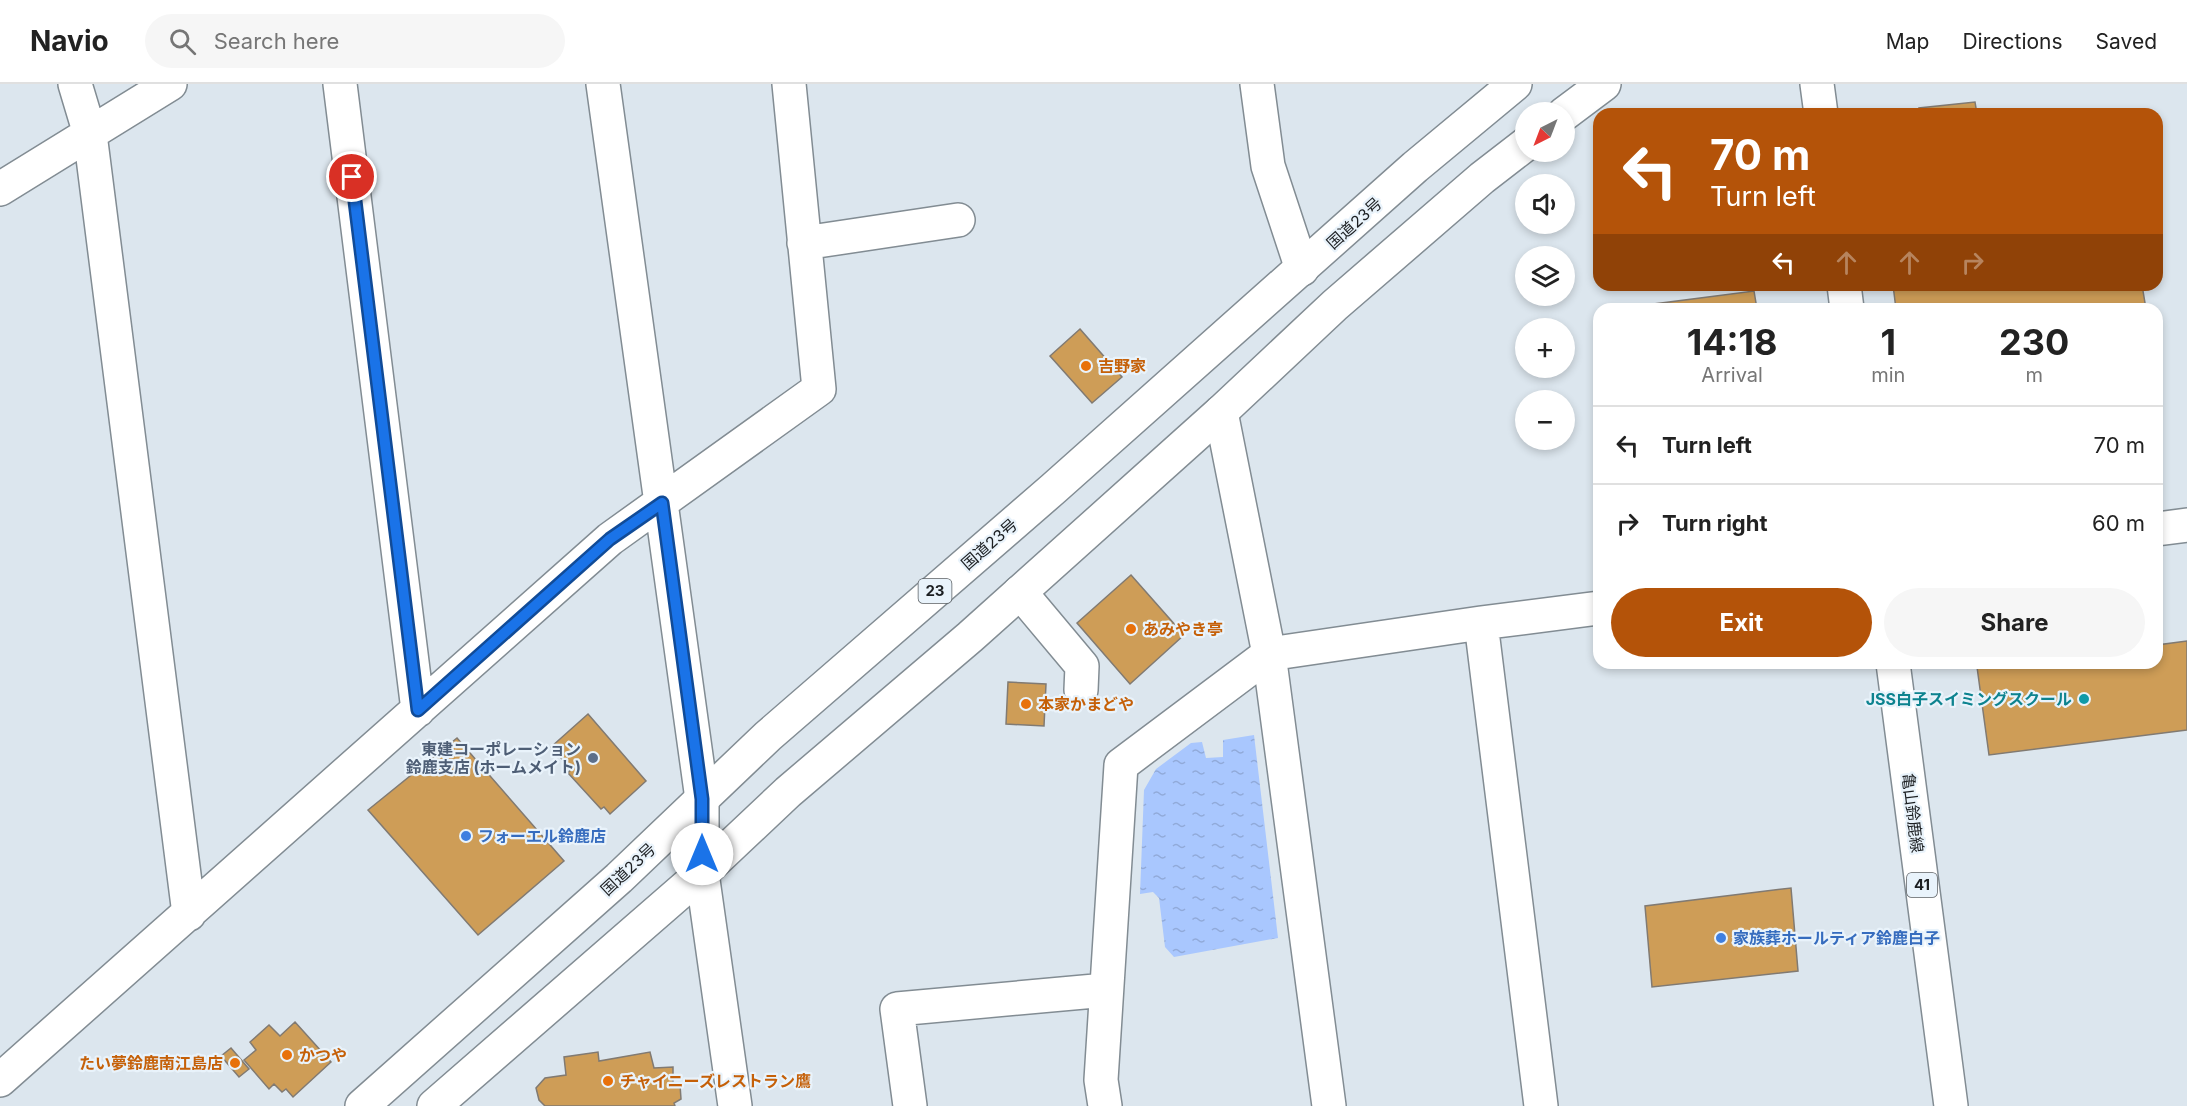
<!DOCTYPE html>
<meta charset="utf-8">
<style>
:root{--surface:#fff;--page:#f6f6f6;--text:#222;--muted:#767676;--line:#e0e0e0;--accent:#b45309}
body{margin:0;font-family:Inter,"Noto Sans JP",sans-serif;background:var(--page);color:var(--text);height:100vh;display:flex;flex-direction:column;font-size:22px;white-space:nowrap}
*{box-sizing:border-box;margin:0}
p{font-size:20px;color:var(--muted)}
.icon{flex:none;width:33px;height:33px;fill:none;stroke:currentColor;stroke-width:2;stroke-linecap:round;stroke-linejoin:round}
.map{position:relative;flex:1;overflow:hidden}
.sheet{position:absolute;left:1593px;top:219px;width:570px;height:366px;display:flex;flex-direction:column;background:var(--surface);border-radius:18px;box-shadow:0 3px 9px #0003}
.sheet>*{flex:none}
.guide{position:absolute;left:1593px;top:24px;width:570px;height:183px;border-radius:18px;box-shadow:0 3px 9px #0003;background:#b45309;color:#fff;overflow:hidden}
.needle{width:39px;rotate:222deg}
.controls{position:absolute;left:1515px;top:18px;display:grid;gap:12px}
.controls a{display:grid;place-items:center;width:60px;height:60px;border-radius:50%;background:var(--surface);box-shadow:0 3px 9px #0003;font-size:30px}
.pin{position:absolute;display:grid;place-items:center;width:51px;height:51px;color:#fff;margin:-26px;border:3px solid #fff;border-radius:50%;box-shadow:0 2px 6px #0007}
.me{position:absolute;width:66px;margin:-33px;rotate:0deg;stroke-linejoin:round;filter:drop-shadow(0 0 4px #0008)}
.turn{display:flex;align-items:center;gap:21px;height:126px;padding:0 18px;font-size:27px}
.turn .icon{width:78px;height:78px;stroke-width:2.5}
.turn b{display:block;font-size:42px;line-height:51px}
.lanes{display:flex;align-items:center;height:57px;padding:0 18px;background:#0003;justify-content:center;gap:30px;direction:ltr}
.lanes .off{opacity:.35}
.eta{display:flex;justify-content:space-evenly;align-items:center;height:102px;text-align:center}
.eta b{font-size:36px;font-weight:700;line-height:42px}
.primary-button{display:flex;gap:12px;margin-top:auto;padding:12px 18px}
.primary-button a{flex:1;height:69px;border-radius:36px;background:var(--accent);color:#fff;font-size:24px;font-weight:700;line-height:69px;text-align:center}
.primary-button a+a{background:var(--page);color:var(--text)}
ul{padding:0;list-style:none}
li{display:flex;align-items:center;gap:18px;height:78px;padding:0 18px;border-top:2px solid var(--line)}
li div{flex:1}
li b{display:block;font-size:22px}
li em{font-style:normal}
header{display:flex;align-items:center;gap:36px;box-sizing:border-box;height:84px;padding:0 30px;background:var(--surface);border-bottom:2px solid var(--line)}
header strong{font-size:28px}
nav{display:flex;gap:33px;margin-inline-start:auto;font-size:21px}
.search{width:420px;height:54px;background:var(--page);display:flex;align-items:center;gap:15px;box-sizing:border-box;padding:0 21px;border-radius:33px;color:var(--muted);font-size:22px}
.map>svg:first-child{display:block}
.water{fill:url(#water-ripples)}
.building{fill:#ce9d57;stroke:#817a72;stroke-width:1.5}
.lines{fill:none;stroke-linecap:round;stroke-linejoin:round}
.minor-casing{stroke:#828c93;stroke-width:36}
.major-casing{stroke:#828c93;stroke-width:36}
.highway-casing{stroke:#828c93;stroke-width:36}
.minor{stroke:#fff;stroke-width:33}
.major{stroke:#fff;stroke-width:33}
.highway{stroke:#fff;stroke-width:33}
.route-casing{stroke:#114b97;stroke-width:15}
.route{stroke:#1a73e8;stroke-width:10}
.food-dot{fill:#e8710a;stroke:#e9f3fb;stroke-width:2}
.culture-dot{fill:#0f9aa8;stroke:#e9f3fb;stroke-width:2}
.service-dot{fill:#5c6f8a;stroke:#e9f3fb;stroke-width:2}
.shop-dot{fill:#3f7fe0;stroke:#e9f3fb;stroke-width:2}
.labels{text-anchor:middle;stroke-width:4.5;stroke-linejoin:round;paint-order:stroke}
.shield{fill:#e9f3fb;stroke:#5a5f63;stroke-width:1.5}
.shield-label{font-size:15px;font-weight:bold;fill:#1c1f22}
.street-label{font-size:16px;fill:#1c1f22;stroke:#e9f3fb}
.food-label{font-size:16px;font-weight:bold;fill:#c56008;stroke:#e9f3fb;text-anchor:start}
.culture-label{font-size:16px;font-weight:bold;fill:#0d838f;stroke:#e9f3fb;text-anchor:end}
.service-label{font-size:16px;font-weight:bold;fill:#4e5e75;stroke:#e9f3fb;text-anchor:end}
.shop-label{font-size:16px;font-weight:bold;fill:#366cbe;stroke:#e9f3fb;text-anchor:start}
</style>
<header>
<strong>Navio</strong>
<div class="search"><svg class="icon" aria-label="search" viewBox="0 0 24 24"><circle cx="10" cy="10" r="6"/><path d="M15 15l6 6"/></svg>Search here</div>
<nav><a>Map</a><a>Directions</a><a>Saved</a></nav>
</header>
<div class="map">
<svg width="2187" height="1022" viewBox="0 0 2187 1022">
<defs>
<pattern id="water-ripples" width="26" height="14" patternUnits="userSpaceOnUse" patternTransform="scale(1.5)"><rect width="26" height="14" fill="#a9c7fe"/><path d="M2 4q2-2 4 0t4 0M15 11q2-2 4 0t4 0" fill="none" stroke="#91aad9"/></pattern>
</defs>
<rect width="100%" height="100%" fill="#dce6ee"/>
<!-- water -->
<path class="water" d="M1254,651L1278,854L1174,873L1165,863L1159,814L1153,808L1140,810L1144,706L1156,685L1191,659L1202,658L1206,674L1223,673V656Z"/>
<!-- building -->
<path class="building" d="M1975,18L1977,30H1920L1919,24Z
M1893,201H2142L2146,225H1896Z
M1754,207L1757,225H1655L1654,220Z
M1080,245L1122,293L1092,319L1050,272Z
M1131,491L1184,551L1130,600L1077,539Z
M2187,557V646L1989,671L1977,583L2012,579H2157V561Z
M1008,598L1046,600L1044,642L1006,640Z
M588,630L646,697L610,730L604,723L601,725L568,689L571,685L551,663Z
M457,654L564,777L478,851L368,726Z
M1791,804L1798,887L1652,903L1645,822Z
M295,938L331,978L293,1013L286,1005L282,1008L274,1000L269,1005L244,976L256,966L250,958L269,941L280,952Z
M231,964L249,985L239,993L221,972Z
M598,968L599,977L650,968L654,984L673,983V1000L680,1001L681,1015L674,1019L675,1022H545L539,1016L536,1004L545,994L566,991L564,973Z"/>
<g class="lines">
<defs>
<path id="minor" d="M75,0L90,50L189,830
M340,0L418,626
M603,0L702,715V789L735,1022
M1257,0L1268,82L1302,185
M0,105L170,0
M804,159L958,136
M1221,328L1269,570L1329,1022
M2157,445L2187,441
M1020,508L1082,582L1081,606
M1481,539L1541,1022
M0,996L610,455L819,305L789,0
M910,1022L897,925L1106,906
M1105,1022L1101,996L1121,681L1269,570L1481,539L1599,524"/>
<path id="major" d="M1817,0L1821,30
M1844,201L1847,225
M1893,579L1951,1022"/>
<path id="highway" d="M1564,30L1604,0
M362,1022L619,794L768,652L1053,405L1415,83L1515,0
M434,1022L702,789L788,708L970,553L1221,328L1335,221L1482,94L1526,60"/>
</defs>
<!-- minor casing -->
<use href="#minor" class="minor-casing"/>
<!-- major casing -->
<use href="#major" class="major-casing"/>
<!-- highway casing -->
<use href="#highway" class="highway-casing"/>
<!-- minor -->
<use href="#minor" class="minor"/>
<!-- major -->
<use href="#major" class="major"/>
<!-- highway -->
<use href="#highway" class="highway"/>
</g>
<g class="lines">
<defs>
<path id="route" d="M352,93L418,626L610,455L662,419L702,715V770"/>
</defs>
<!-- route casing -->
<use href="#route" class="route-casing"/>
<!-- route -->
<use href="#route" class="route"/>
</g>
<!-- markers -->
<g class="food-dot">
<circle cx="1086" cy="282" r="6"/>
<circle cx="1131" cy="545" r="6"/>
<circle cx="1026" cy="620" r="6"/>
<circle cx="287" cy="971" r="6"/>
<circle cx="235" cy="979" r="6"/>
<circle cx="608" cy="997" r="6"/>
</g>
<circle class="culture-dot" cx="2084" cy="615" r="6"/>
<circle class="service-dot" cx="593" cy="674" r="6"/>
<g class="shop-dot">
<circle cx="466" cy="752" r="6"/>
<circle cx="1721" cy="854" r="6"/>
</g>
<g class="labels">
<!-- shield labels -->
<g class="shield">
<rect x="918.5" y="495" width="33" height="24" rx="4.5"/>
<rect x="1907" y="789" width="30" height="24" rx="4.5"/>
</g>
<g class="shield-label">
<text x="935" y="512">23</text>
<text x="1922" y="806">41</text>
</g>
<!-- street labels -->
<g class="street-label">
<text transform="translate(1354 139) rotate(-42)" y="6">国道23号</text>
<text transform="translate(989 460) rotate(-41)" y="6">国道23号</text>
<text transform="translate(1913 729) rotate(83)" y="6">亀山鈴鹿線</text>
<text transform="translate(628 785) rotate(-43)" y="6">国道23号</text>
</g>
<!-- food labels -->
<g class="food-label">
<text x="1098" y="288">吉野家</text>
<text x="1143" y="551">あみやき亭</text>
<text x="1038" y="626">本家かまどや</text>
<text x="299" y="977">かつや</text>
<text x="223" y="985" text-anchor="end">たい夢鈴鹿南江島店</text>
<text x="620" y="1003">チャイニーズレストラン鷹</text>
</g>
<!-- culture labels -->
<g class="culture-label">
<text x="2072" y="621">JSS白子スイミングスクール</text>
</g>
<!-- service labels -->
<g class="service-label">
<text x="581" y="671">東建コーポレーション<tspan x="581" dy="18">鈴鹿支店 (ホームメイト)</tspan></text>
</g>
<!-- shop labels -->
<g class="shop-label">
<text x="478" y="758">フォーエル鈴鹿店</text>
<text x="1733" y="860">家族葬ホールティア鈴鹿白子</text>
</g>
</g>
</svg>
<div class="controls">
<a><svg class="needle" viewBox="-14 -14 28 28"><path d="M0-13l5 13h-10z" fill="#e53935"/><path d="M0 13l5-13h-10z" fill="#767676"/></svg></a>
<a><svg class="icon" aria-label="sound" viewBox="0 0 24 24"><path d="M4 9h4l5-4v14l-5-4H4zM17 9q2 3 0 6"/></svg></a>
<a><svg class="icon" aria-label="layers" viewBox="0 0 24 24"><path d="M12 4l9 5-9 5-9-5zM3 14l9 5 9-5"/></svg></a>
<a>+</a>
<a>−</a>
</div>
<div class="pin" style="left:352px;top:93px;background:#d93025"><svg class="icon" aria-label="arrive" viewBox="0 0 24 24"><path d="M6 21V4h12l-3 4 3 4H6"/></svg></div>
<svg class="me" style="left:702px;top:770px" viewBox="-20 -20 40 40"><circle r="19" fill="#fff"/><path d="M0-13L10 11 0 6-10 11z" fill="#1a73e8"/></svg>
<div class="guide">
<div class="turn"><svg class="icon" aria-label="left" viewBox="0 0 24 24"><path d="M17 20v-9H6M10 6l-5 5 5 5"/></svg><div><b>70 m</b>Turn left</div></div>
<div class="lanes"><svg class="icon" aria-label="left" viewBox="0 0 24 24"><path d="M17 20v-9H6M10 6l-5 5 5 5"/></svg><svg class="icon off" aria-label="ahead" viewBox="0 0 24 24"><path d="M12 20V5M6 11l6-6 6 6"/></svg><svg class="icon off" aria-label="ahead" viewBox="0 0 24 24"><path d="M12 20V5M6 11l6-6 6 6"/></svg><svg class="icon off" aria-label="right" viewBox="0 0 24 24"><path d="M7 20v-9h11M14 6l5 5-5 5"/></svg></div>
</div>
<section class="sheet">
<div class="eta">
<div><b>14:18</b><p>Arrival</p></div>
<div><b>1</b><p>min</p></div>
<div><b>230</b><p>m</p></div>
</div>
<ul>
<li><svg class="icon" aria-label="left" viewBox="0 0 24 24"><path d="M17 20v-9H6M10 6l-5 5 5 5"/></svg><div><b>Turn left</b></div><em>70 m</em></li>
<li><svg class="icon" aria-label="right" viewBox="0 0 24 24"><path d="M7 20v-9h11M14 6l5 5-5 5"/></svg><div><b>Turn right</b></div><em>60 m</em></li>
</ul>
<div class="primary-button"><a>Exit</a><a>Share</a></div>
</section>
</div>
